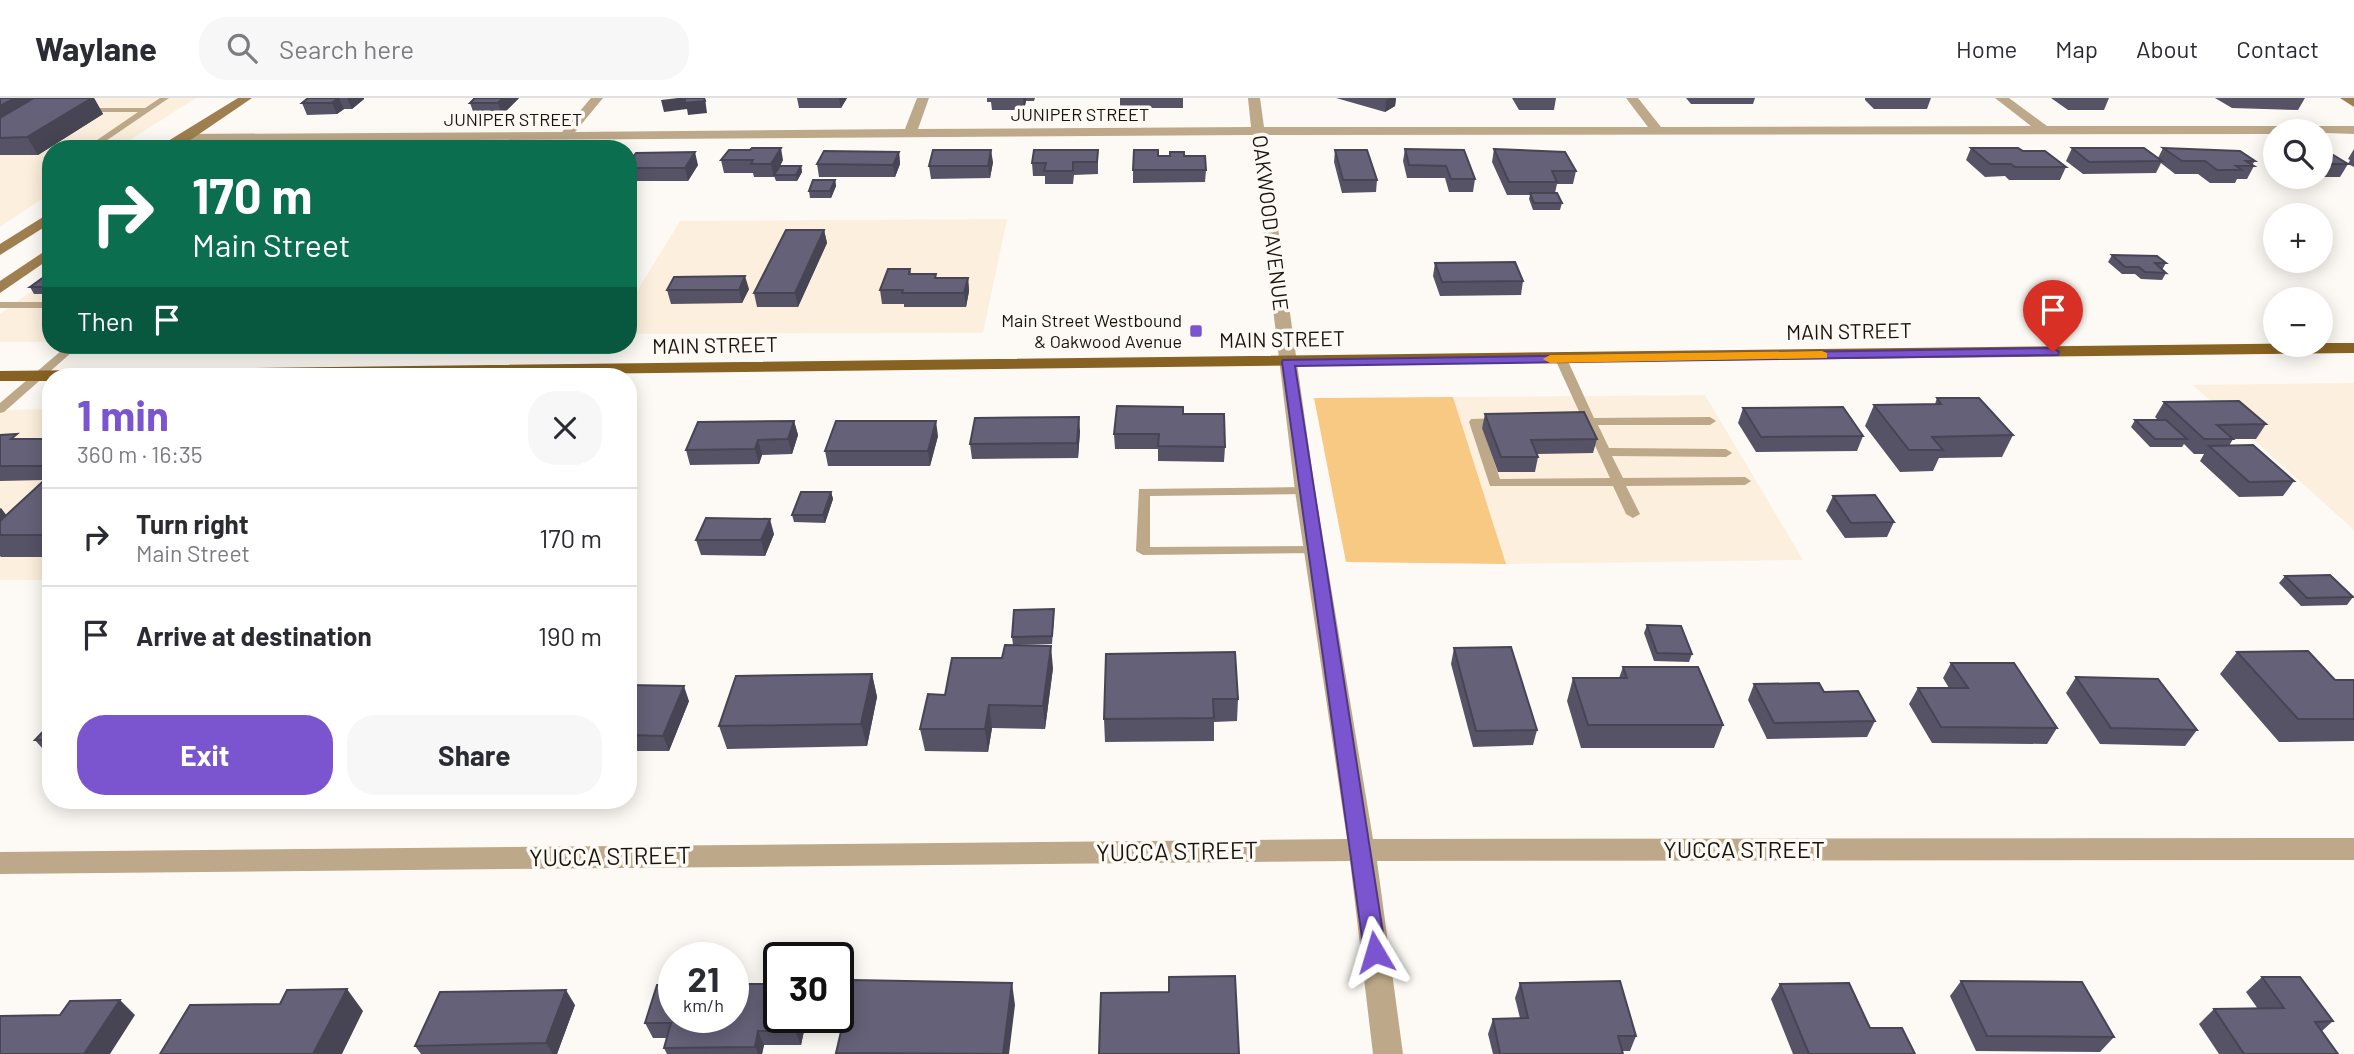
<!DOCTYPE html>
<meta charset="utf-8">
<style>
:root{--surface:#fff;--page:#f7f7f7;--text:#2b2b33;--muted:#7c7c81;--line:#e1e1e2;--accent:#7a55cf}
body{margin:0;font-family:Barlow,sans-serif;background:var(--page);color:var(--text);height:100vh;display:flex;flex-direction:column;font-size:26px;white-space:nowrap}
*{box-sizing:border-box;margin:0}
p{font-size:23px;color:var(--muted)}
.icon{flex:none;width:38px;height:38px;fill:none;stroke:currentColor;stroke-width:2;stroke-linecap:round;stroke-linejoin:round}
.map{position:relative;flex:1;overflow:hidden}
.sheet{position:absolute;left:42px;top:270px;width:595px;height:441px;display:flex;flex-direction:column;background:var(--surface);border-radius:28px;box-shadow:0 4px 18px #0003}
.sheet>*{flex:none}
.top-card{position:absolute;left:42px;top:42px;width:595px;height:214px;border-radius:28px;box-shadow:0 4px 18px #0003;background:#0b6e4f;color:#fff;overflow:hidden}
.buttons{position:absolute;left:2263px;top:21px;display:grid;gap:14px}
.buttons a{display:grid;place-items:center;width:70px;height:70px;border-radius:50%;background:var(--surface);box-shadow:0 4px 18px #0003;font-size:35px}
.speed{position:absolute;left:658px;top:844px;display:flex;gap:14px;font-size:35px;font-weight:700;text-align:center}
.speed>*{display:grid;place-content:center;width:91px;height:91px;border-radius:50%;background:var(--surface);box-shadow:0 4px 18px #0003;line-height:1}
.speed small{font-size:18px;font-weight:400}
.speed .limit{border:4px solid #111;border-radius:10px;background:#fff;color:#111}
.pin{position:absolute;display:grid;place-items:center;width:60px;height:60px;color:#fff;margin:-72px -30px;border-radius:50% 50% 50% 0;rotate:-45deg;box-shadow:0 0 7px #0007}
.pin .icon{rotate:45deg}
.me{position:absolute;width:77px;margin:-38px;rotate:353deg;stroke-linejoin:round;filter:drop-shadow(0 0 5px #0008)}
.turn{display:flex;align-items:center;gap:24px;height:147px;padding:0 35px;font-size:32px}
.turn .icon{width:91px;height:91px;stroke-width:2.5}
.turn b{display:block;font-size:49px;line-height:60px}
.then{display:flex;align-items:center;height:66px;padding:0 35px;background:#0003;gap:14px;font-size:26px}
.round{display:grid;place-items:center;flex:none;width:74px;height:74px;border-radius:28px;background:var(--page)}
.head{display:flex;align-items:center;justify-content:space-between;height:119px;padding:0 35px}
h1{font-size:42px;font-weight:700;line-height:52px;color:var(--accent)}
.action{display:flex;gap:14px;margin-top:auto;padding:14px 35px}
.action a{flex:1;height:80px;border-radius:28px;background:var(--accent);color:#fff;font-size:28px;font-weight:700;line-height:80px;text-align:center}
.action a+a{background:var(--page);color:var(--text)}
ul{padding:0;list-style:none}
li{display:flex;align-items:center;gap:21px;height:98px;padding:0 35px;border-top:2px solid var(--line)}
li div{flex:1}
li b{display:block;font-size:26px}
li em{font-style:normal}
header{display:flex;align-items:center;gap:42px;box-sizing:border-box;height:98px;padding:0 35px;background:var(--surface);border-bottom:2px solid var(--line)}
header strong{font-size:33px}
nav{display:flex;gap:38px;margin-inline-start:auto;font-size:24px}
.search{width:490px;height:63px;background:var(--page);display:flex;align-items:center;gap:18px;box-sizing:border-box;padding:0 24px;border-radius:28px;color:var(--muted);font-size:26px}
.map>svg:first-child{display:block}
.built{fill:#fcefdd}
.green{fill:#f7c983}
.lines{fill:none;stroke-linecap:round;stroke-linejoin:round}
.lane{fill:#bda889;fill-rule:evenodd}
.street{fill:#bda889;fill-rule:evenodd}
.secondary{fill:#9f7f50;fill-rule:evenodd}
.primary{fill:#886222;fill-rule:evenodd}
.wall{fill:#575367}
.shaded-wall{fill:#474454}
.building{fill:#656178;stroke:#474454;stroke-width:2}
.route{fill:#7a55cf;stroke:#4f3787;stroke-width:2}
.slow{fill:#f59e0b}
.poi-dot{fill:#7a55cf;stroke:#fdfaf5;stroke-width:2.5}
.labels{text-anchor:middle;stroke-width:7;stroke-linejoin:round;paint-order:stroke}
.far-street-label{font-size:18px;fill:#1a150c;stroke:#fdfaf5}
.far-poi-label{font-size:18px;fill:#1a150c;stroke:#fdfaf5;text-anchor:end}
.street-label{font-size:21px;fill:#1a150c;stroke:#fdfaf5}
.near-street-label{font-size:24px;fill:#1a150c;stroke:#fdfaf5}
</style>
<header>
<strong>Waylane</strong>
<div class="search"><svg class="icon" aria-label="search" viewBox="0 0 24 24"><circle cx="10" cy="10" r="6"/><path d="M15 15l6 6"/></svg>Search here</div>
<nav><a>Home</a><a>Map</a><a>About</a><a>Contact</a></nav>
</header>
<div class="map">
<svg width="2354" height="956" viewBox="0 0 2354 956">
<rect width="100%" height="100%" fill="#fdfaf5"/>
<!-- built -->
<path class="built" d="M0,0H196L116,51H51V95L0,129Z
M1007,121L983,235L628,236V208L680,123Z
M51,179V244H0V216Z
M2354,285V432L2193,287Z
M1705,297L1803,462L1506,466L1453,299Z
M51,311V482H0V312Z"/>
<!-- green -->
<path class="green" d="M1453,299L1506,466L1346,464L1314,300Z"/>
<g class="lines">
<!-- lane -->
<path class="lane" d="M160,0H169L94,51H84L138,14H79V10H145Z
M0,204H51V210H0Z
M68,247H80L4,314L0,315V305Z
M1561,258L1567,261L1594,320L1710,319L1716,323L1710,327H1598L1609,350L1726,351L1732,355L1726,359L1612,358L1623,380L1745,379L1751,383L1745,387L1626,388L1640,416L1633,420L1626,416L1613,388H1490L1469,324L1471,321L1502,320L1508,324L1502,328H1482L1500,381L1610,380L1586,328H1571L1565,324L1571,320H1582L1555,261Z
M1305,389L1311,393L1310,396L1150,398V449L1315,448L1322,452L1320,455L1143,457L1136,453L1139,391Z"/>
<!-- street -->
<path class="street" d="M591,0H603L575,34L905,31L917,0H929L918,31L1251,29L1248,0H1260L1264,29H1648L1626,0H1638L1661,29L2031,28L1995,0H2009L2047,28H2354V36L2275,33V36L1265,37L1315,393L1373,741L2354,740V762L1377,763L1403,956H1373L1350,763L0,776V754L1347,741L1295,393L1252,37L184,44L178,40L184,36L562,34Z"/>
<!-- secondary -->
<path class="secondary" d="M238,0H252L189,43L172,51H155Z
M2340,0H2354V9Z
M51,114V125L0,157V146Z
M51,149V160L0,195V183Z"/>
<!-- primary -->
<path class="primary" d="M2320,245H2354V255L412,278H51V283H0V273Z"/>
</g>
<!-- wall -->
<path class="wall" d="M0,0H94L103,16L38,57H0Z
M308,0H364V1L352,11H344L337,16L307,17L302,5Z
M473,0H519L502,17L474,16L470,5L473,1Z
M797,0H847L841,10H799Z
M987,0H1035L1034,3H1026L1024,12H992L991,4H987Z
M1120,0H1183V10H1120Z
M1336,0H1396L1395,8L1385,14Z
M1512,0H1556L1554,12H1519Z
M1686,0H1755L1753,6H1691Z
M1865,0H1931L1927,11H1874L1865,2Z
M2051,0H2109L2104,12H2068Z
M2215,0H2305L2298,12L2232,10Z
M2320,49L2348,66L2340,79H2309H2320Z
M1971,50L2023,53L2066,69L2060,82H2009L2005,78L1985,79L1966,62Z
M2072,50L2158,60L2163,50L2255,63L2252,67L2254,68L2247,81H2237L2235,85H2210L2198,76H2175L2161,65L2156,75L2083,76L2066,63Z
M1405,51L1464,52L1475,81L1473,94H1449L1445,80H1407L1403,63Z
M1494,51L1576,73L1573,86H1557L1555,95L1562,105L1560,112H1533L1529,101L1530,97H1507L1492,64Z
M2354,51V69L2348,66L2350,62L2348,61Z
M1098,52V76L1074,77L1073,86H1045V78H1033L1032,65Z
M1335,52L1377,82L1376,94L1342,95L1334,64Z
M2275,53V71L2268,66Z
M899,54L900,66L895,79H819L817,66Z
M1158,58H1184L1206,72L1205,84L1133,85V72Z
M721,62H783L780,68H801L802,74L797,83H776L774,78V79H754L753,75H724Z
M993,64L990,80L931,81L929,68Z
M628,65L698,67L688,83H628Z
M835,82L836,88L831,100H810L809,93Z
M824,132L827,145L798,209H757L754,195Z
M2112,157L2166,165L2162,172L2166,175L2162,182L2141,181L2135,176H2122L2108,164Z
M1435,165L1523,183L1521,197L1440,198L1433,178Z
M910,171L911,176H936V180H968L969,193L966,209H904V206H882L880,192Z
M51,174V196H34L30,189Z
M749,191L742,205L671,206L667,192Z
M1937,300L2013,337L2002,359L1939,360L1933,373L1900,374L1865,328L1874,307L1935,306Z
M2164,304L2266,326L2256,341H2233L2229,348L2294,383L2283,398L2239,399L2200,363L2204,356H2194L2184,346L2182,349H2150L2131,329L2135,322H2158L2155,319Z
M1743,310L1863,338L1857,353L1756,354L1738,325Z
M1183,316L1225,349L1224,364L1158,363V351H1115L1114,336Z
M1485,316L1597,341L1593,355L1537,356L1538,359L1535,374H1498L1482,330Z
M794,323L798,337L792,356L762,357L759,366L690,367L686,352Z
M1080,333L1078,360L972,361L970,346Z
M0,337L20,341H51V459H1L0,458V410L6,417L44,382L0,383Z
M938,338L930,368H828L825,353Z
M831,394L833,401L825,425L794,424L792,417Z
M1833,398L1894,424L1887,439L1845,440L1826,413Z
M774,436L765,458L701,457L696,442Z
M2285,478L2353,499L2347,507L2301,508L2279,485Z
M1054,519L1052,546L1013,547L1012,539Z
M1647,527L1692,556L1689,564L1654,563L1644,535Z
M1454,550L1537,632L1533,647L1473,649L1451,566Z
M2237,554L2335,582H2354V643L2279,644L2220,576Z
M1106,556L1238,601L1237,623L1214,624V643L1105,644L1104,621Z
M1951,565L2057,630L2047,646L1932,645L1909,606L1918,590H1949L1943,580Z
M1623,569L1723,627L1714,650H1581L1567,603L1573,580H1619Z
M1053,570L1045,631L992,630L988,654L925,653L920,631L945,597Z
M872,576L877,599L867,648L727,651L719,628Z
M2076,579L2197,632L2185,648L2100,646L2066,595Z
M1754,586L1824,594L1875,623L1867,639L1767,641L1748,602Z
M628,587L689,603L669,653H628Z
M51,625V658H49L35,642Z
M2262,879L2333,923L2322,933L2338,956H2219L2199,926L2214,911H2258L2246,894Z
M1961,883L2114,939L2100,954L1976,953L1950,898Z
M1520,885L1636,938L1630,953H1622L1623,956H1493L1488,936L1493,921L1520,920L1515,900Z
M1780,886L1870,930L1915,956H1793L1771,901Z
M575,907L557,956H421L415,948Z
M779,919H807L801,947H764L762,956H667L664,950L667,940H653L645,925Z"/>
<!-- shaded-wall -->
<path class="shaded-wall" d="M15,0H54L0,31V8Z
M92,0H94L103,16L38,57L27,39Z
M338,0H339L344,11L337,16L332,5Z
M347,0H364V1L352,11Z
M503,0H519L502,17L498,5Z
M678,0H705L707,15L688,17L687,11L664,14L661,2Z
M839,0H847L841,10Z
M1023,0H1026V3L1024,12Z
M1390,0H1396L1395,8L1385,14L1386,2Z
M781,50L783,62L774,79L771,66Z
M991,52L993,64L990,80L988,68Z
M695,54L698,67L688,83L685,70Z
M899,54L900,66L895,79L893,67Z
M801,68L802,74L797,83L796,77Z
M835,82L836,88L831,100L830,93Z
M824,132L827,145L798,209L795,195Z
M745,178L749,191L742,205L739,192Z
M968,180L969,193L966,209L964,195Z
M1079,319L1080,333L1078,360L1077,345Z
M794,323L798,337L792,356L788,341Z
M936,323L938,338L930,368L928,353Z
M758,342L762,357L759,366L755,351Z
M51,360V379L43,368Z
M831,394L833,401L825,425L823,417Z
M1,410L7,418L0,424V411Z
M770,421L774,436L765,458L761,442Z
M51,434V443L47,437Z
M1051,548L1053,570L1045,631L1043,608Z
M872,576L877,599L867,648L861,626Z
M684,588L689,603L669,653L663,638Z
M989,607L992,630L988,654L985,631Z
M1012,885L1015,907L1009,956H1003Z
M347,891L363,913L342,956H313Z
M566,892L575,907L557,956H553L546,945Z
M120,902L135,917L110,956H84Z
M799,919H807L801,947L795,933Z
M758,933L764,947L762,956H758L755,949Z"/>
<!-- building -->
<path class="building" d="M0,0H15L0,8Z
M34,0H92L27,39L0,40V20Z
M308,0H338L332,5H302Z
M475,0H503L498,5H470Z
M685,0H704L705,3L685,5Z
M2320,49L2348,66H2320Z
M752,50H781L771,66H751L753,62H721L729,52H750Z
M1971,50H2018L2023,53H2045L2066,69H2015L2011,66H1990Z
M2072,50H2144L2162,63L2089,64Z
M2163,50L2240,53L2255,63H2246L2254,68H2236L2242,72H2217L2205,63H2182Z
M1405,51L1464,52L1475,81H1451L1446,68L1409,67Z
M1494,51L1565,54L1576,73H1552L1557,84H1509Z
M933,52H991L988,68H929Z
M1034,52H1098L1097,64H1073V73H1044L1046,65H1032Z
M1134,52H1158V58H1170V54H1184V58H1205L1206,72H1133Z
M1335,52H1367L1377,82H1343Z
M824,53L899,54L893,67L817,66Z
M695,54L685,70H628V65L636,55Z
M780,68H801L796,77H774Z
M813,82H835L830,93H809Z
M1530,95H1557L1562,105H1534Z
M786,132H824L795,195H754Z
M2112,157L2157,158L2166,165H2155L2166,175L2145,174L2139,169H2125Z
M1515,164L1523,183L1442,184L1435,165Z
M888,171H910L909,176H936L935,180H968L964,195H902L903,192H880Z
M51,174V189H30Z
M745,178L739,192H667L674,179Z
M1937,300H1979L2013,337L1932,339L1943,352H1909L1874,307L1941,306Z
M2239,303L2266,326L2217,327L2233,341H2204L2164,304Z
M1117,308L1183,309V316H1224L1225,349L1158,348L1159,336H1114Z
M1843,309L1863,338L1761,339L1743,310Z
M1584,314L1597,341L1531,342L1538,359H1501L1485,316Z
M1079,319L1077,345L970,346L975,320Z
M2135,322H2166L2187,341H2155Z
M794,323L788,341L758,342L755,351L686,352L698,324Z
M836,323H936L928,353H825Z
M17,336L11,341H51V360L43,368H0V337Z
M2253,347L2294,383L2249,384L2209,348Z
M51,376V434L47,437H0V423Z
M801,394H831L823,417H792Z
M1875,397L1894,424L1851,425L1833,398Z
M706,420L770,421L761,442H696Z
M2330,477L2353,499L2307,500L2285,478Z
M1054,511L1052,538L1012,539L1014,512Z
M1647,527L1681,528L1692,556L1657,555Z
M1005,547L1051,548L1043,608L989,607L985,631H920L928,596L945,597L952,560H1002Z
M1511,549L1537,632L1476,633L1454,550Z
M2308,553L2335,582H2354V621H2298L2237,554Z
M1235,554L1238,601H1213L1214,620L1104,621L1106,556Z
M1951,565H2014L2057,630L1941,629L1918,590H1968Z
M1623,569H1698L1723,627H1588L1573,580H1627Z
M872,576L861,626L719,628L736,578Z
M2076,579L2158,581L2197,632L2111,630Z
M1819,585L1824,594L1858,593L1875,623L1774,625L1754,586Z
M628,587L684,588L663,638L628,637Z
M51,625V642H35Z
M1235,878L1239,956H1099L1101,895L1169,894V879Z
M2262,879H2300L2333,923L2315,924L2338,956H2244L2214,911L2284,910Z
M853,882L1012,885L1003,956L836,955Z
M1620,883L1636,938H1618L1623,956H1500L1493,921L1528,920L1520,885Z
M1961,883L2082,884L2114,939L1987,938Z
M1849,885L1870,930H1902L1915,956H1809L1780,886Z
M733,886H779V919H799L795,933H758L755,949L664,950L671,925H645L657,887H674V919H733Z
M347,891L313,956H160L190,907L280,906L287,892Z
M566,892L546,945L415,948L440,894Z
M120,902L84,956H0V918L60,917L70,903Z"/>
<!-- route -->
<path class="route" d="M2053,250L2059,254L2058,257L1295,268L1386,854L1382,860L1375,863L1367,860L1364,854L1282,264L1283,262Z"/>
<!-- slow -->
<path class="slow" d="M1822,253L1827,255V260L1550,265L1543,261L1550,257Z"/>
<!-- markers -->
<rect class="poi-dot" x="1189" y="226" width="14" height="14" rx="3.5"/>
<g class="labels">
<!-- far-street labels -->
<g class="far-street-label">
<text x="1080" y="23">JUNIPER STREET</text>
<text x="513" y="28">JUNIPER STREET</text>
</g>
<!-- far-poi labels -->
<g class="far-poi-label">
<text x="1182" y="229">Main Street Westbound<tspan x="1182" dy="21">&amp; Oakwood Avenue</tspan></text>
</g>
<!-- street labels -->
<g class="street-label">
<text transform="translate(1270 125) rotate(83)" y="7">OAKWOOD AVENUE</text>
<text transform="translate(1849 234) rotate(-1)" y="7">MAIN STREET</text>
<text transform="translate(1282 242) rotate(-1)" y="7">MAIN STREET</text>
<text transform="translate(715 248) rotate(-1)" y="7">MAIN STREET</text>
</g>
<!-- near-street labels -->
<g class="near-street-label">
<text x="1744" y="760">YUCCA STREET</text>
<text transform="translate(1177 754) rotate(-1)" y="8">YUCCA STREET</text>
<text transform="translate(610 759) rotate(-1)" y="8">YUCCA STREET</text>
</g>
</g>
</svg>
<div class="buttons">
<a><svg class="icon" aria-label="search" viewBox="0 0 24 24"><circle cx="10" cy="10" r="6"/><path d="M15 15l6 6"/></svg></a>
<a>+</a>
<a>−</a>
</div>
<div class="speed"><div>21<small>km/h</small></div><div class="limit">30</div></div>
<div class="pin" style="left:2053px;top:254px;background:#d93025"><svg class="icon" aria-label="arrive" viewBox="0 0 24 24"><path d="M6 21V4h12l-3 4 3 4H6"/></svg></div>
<svg class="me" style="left:1375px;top:854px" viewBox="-20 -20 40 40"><path d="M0-17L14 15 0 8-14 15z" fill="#7a55cf" stroke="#fff" stroke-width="4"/></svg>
<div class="top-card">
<div class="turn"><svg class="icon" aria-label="right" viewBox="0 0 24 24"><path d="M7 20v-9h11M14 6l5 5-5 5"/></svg><div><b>170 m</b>Main Street</div></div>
<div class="then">Then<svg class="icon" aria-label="arrive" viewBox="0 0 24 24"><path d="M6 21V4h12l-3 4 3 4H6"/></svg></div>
</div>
<section class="sheet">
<div class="head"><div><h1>1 min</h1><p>360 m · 16:35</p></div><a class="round"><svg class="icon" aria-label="close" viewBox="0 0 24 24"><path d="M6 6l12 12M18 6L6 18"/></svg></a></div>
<ul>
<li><svg class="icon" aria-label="right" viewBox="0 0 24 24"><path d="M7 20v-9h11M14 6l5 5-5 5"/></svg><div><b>Turn right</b><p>Main Street</p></div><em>170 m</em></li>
<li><svg class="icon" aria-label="arrive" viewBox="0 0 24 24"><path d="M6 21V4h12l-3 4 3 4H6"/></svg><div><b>Arrive at destination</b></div><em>190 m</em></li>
</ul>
<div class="action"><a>Exit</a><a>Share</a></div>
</section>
</div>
